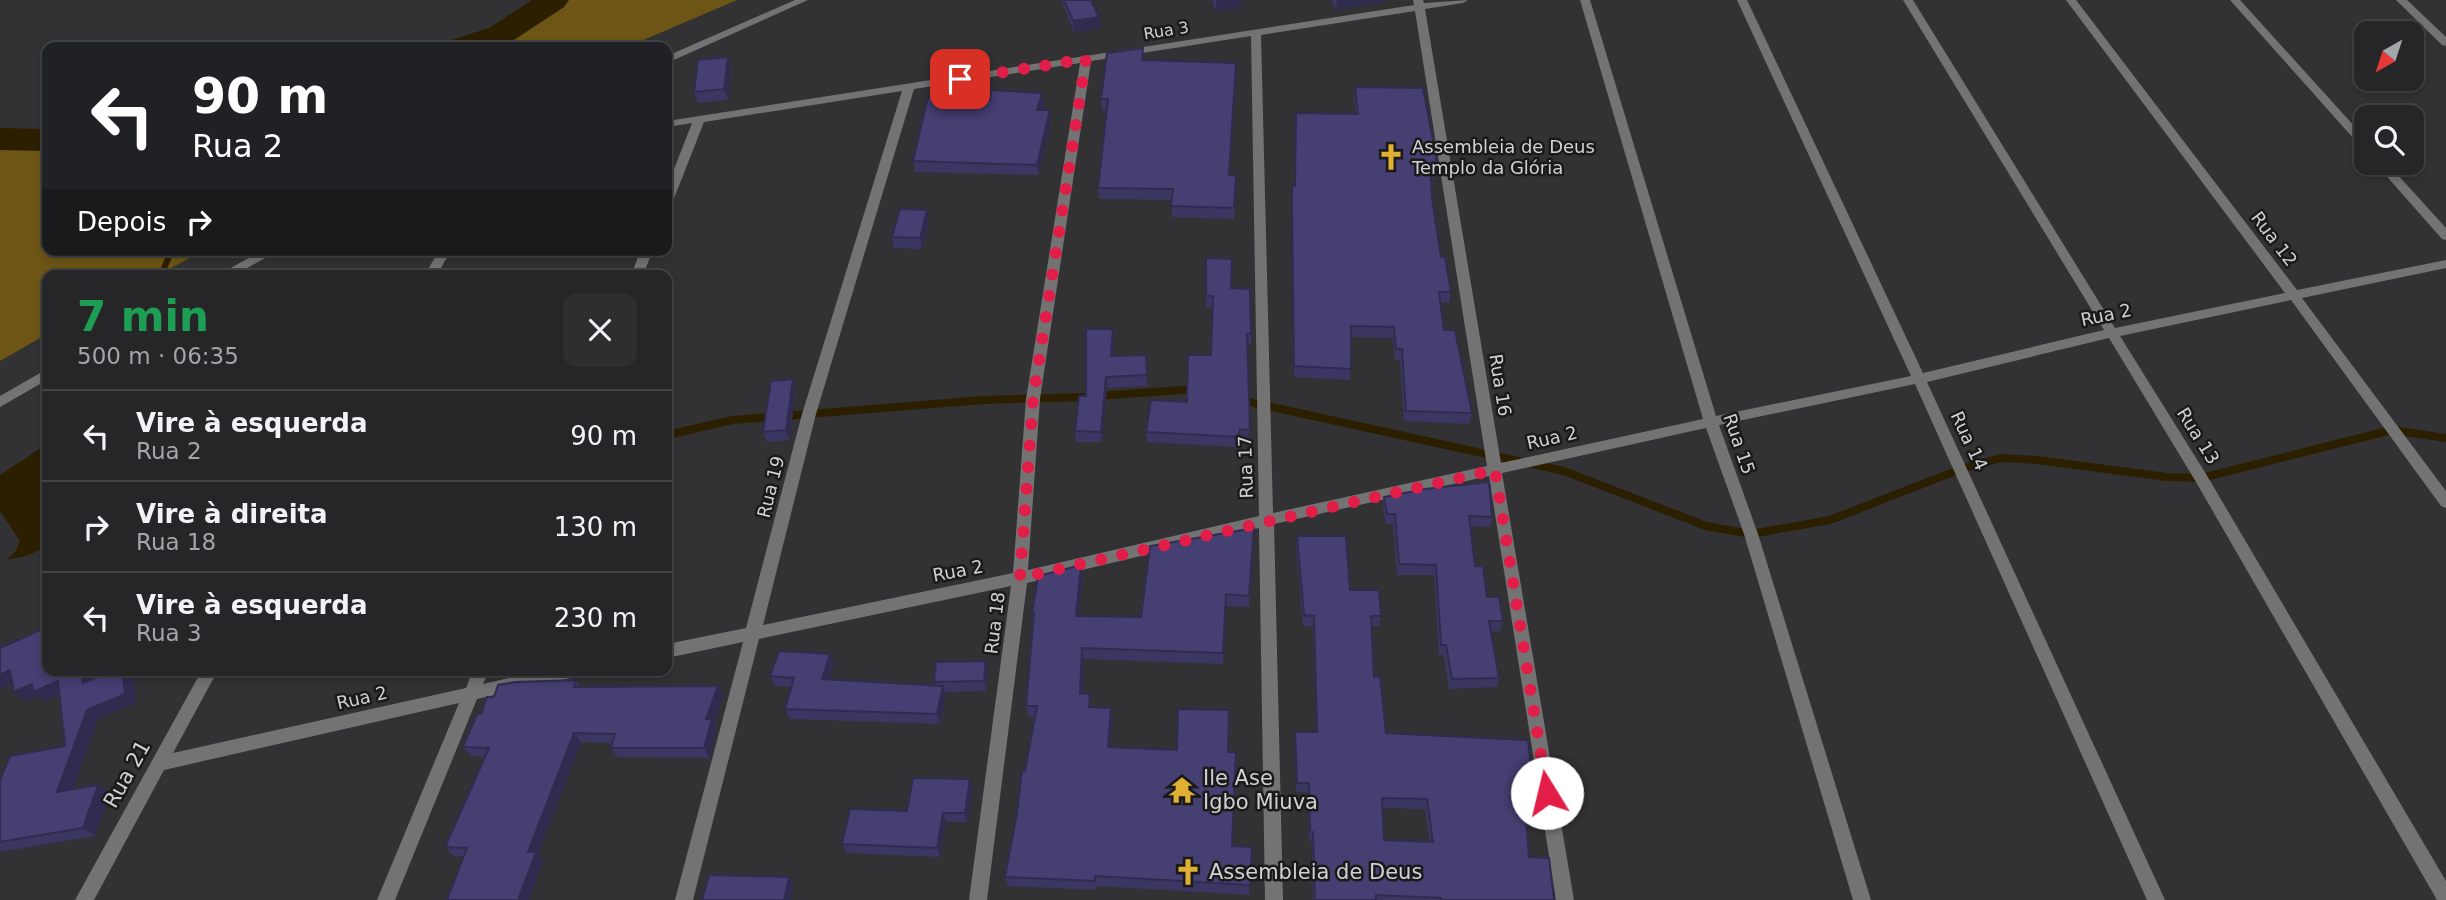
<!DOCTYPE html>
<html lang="pt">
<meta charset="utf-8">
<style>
:root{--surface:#262628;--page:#2e2e30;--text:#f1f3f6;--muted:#a4a5a8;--line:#424345}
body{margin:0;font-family:"DejaVu Sans",sans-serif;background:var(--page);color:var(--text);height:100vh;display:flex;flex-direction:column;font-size:26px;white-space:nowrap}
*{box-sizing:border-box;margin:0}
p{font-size:23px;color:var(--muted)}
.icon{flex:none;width:38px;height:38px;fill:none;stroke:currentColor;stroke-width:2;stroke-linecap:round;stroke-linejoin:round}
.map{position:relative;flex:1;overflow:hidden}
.details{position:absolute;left:42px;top:270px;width:630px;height:406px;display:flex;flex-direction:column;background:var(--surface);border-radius:14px;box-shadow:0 4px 10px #0003,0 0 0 2px var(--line)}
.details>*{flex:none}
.top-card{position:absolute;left:42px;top:42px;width:630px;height:214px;border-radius:14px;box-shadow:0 4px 10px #0003,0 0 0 2px var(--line);background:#202124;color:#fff;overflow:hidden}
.needle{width:46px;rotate:219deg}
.tools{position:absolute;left:2354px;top:21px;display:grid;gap:14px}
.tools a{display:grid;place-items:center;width:70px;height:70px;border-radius:14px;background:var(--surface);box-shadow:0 4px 10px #0003,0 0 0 2px var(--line);font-size:35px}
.pin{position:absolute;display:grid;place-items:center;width:60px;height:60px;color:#fff;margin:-30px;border-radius:14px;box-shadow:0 4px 10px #0006}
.me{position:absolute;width:77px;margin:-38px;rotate:351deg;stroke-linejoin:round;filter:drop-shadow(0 0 5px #0008)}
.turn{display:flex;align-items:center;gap:24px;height:147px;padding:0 35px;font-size:32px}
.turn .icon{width:91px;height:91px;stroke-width:2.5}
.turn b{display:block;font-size:49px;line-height:60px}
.then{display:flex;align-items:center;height:66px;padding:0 35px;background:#0003;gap:14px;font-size:26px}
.round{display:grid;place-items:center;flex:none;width:74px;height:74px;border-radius:14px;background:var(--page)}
.head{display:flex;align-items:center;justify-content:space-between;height:119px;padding:0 35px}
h1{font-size:42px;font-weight:600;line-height:52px;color:#1e9e55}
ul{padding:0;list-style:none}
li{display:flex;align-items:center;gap:21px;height:91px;padding:0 35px;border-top:2px solid var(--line)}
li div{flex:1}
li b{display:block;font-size:26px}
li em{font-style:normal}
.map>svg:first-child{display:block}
.forest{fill:#6d5515}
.water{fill:#2c1f00}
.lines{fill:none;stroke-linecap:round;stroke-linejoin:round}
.stream-far1{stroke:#2c1f00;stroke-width:6}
.stream{stroke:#2c1f00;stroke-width:8}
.river{fill:#2c1f00;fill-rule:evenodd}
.street{fill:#737374;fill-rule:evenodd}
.wall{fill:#3b3662;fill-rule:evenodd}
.shaded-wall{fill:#302c50}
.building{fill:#453f72;stroke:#302c50;stroke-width:2;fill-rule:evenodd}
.route{stroke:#e11d48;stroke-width:12;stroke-dasharray:0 21.6}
.labels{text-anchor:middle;stroke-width:5;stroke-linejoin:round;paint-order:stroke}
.far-street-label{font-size:16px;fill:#d1d1d3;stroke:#1a1a1b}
.poi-label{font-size:18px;fill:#d1d1d3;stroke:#1a1a1b;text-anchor:start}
.street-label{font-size:18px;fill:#d1d1d3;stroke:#1a1a1b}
.near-street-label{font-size:21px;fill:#d1d1d3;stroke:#1a1a1b}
.near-poi-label{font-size:21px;fill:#d1d1d3;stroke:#1a1a1b;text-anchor:start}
</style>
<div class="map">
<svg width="2446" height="900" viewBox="0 0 2446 900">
<rect width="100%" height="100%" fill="#323235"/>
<!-- forest -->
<path class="forest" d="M553,0H737L627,47H463L500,35Z
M0,139L47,140V250H205L158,275H47V334L0,361Z"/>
<!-- water -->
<path class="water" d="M47,444V547L26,556L6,560L15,552L20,541L0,511V475Z"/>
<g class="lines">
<!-- stream-far1 -->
<path class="stream-far1" d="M161,275L172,250"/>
<!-- stream -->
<path class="stream" d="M1098,396L1194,389
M1240,400L1564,471L1706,526L1751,534L1830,520L1961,469L2001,458L2037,460L2167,477L2201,478L2392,430L2446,438
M784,416L984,400L1086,397
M667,435L733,420L772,417"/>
<!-- river -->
<path class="river" d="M532,0H569L564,7L511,42L495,47H447L451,40L489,28Z
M0,128L47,129V151L0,150Z"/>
<!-- street -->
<path class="street" d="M795,0H808L667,63V56Z
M1413,0H1423L1424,3L1468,0L1463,3L1425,9L1501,463L1703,419L1580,0H1590L1716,416L1911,376L1737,0H1747L1923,373L2104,330L1903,0H1913L2115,328L2285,293L2066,0H2076L2297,290L2446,260V268L2302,298L2446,491V508L2441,506L2291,300L2120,336L2206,474L2446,881V900H2437L2196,482L2109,338L1927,382L2165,900H2147L1915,384L1719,425L1758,534L1871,900H1853L1744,534L1706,428L1502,473L1574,900H1556L1489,476L1274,524L1283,900H1265L1259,528L1027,583L987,900H969L1011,586L759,639L693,900H675L743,642L667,658V644L746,628L802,414L902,91L704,122L673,201L667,205V187L692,123L667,127V121L1414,5ZM1415,11L1487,466L1273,513L1261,35ZM1251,36L1259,516L1028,570L1040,399L1091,61ZM1080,63L1026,399L1013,573L763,625L816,414L914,89Z
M2230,0H2240L2366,139V149L2362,148Z
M2396,0H2407L2446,37V46L2442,45Z
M2375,163H2387L2446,228V240L2442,239Z
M263,250H279L235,275H218Z
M439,250H451L437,275H425Z
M641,250H653L643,275H631Z
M47,369V380L0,407V396Z
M202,670H218L173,753L466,688L473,670H489L483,684L543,670H583L581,675L575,677L477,699L395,900H377L459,703L164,770L94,900H75Z"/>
</g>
<!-- wall -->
<path class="wall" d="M1061,0H1091L1099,17L1100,28L1074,32Z
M1212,0H1241L1240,8L1216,11Z
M1331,0H1387L1386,2L1336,9Z
M728,57L731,68L728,100L698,103L694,92Z
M1143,60L1236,73L1230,175L1236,186L1234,219L1172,217V200L1099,199L1098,188L1106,110H1102L1101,99Z
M954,75L955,85L953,96L1044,104L1042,110L1051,121L1039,175L915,172L913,161Z
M1355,87L1437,168L1435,178H1431L1432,198L1441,257L1451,292L1449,303L1440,302L1444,330L1472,413L1469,424L1404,421L1400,360H1395L1393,338L1351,337L1350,380L1294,377L1292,221V186H1295L1356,114L1354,97Z
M927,210L929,221L922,249L894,248L892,237Z
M561,250H599L597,253H563Z
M1206,258L1231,288L1251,334V345H1247L1249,440H1240L1239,447L1147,442L1146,432L1187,402L1211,355L1213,307H1206Z
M1114,340L1113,356L1146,355L1147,386L1107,388L1102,442H1076L1075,431L1086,396Z
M793,379L796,390L789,440L767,442L763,432Z
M1384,497L1492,517L1490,527L1470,526L1475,566L1487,597L1503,621L1500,631H1490L1499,678L1497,687L1449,689L1444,655H1439L1434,575H1397L1393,524H1386L1383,508Z
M1297,536L1350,590L1381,616L1379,626H1371L1374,677L1386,733L1535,807L1532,816L1526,815L1529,857L1554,900H1313L1312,841H1309V792H1296L1295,742V732H1316L1313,626H1303L1296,546ZM1382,808L1425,809L1430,842L1384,840Z
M1254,540L1249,607L1226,606L1223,664L1084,659L1082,693L1091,705V707L1111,708L1113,719L1110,747L1228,752L1233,846L1252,847L1249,895L1097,886L1096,890L1008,886L1005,877L1035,717H1029L1026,706L1033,624L1032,614L1083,576L1078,617H1141Z
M0,648L91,679L113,670H126L133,676L136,703L98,719L73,789L110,793L95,836L0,852V780L65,746L60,694L45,701L38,696L26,701L13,684L0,689Z
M830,654L834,664L829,680L935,685L934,682L986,661L988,671L986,691L945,692L946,695L940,724L790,719L785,709L791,687L775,686L770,676Z
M576,680L580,687L723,696L714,723L717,729L710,758L617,757L611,748L612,743L581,742L538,855L543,861L529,900H447L463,856H454L445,847L485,757L471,756L463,747L481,714L494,697Z
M973,789L967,822H946L940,857L846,853L842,844L907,811Z"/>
<!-- shaded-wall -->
<path class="shaded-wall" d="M1222,0H1241L1240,8L1216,11V1Z
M1337,0H1387L1386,2L1336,9Z
M1099,17L1100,28L1074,32L1073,21Z
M728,57L731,68L728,100L724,89Z
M954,75L955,85L951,107L949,96Z
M1042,93L1044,104L1039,121L1037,110Z
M1050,110L1051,121L1039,175L1037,165Z
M927,210L929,221L922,249L920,238Z
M1113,329L1114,340L1112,367L1111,356Z
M1106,377L1107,388L1102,442L1101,432Z
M793,379L796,390L789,440L786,430Z
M1081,565L1083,576L1077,628L1076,616Z
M1082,648L1084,659L1082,704L1080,693Z
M830,654L834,664L827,689L822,679Z
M986,661L988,671L986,691L984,681Z
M10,670L22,679L0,689V675Z
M80,670H89L94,692L83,683Z
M122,670H126L133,676L136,703L98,719L69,800L57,792L87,710Z
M58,681L69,690L45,701L38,696L26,701L14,692L32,684Z
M718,686L723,696L714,723L717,729L710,758L704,748L706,719Z
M943,686L946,695L940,724L937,714Z
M1111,708L1113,719L1109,758L1108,747Z
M574,733L581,742L538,855L543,861L529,900H518L528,852Z
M970,779L973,789L967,822L965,813Z
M98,785L110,793L95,836L83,828Z
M943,813L946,822L940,857L937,848Z
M789,877L794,885L791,900H784Z"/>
<!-- building -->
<path class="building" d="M1064,0H1091L1099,17L1073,21Z
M1143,48L1142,60L1236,63L1229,175L1236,176L1234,208L1171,206L1173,189L1098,188L1108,99H1101L1107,53Z
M728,57L724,89L694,92L698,60Z
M954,75L949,96L990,100L991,90L1042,93L1037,110H1050L1037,165L913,161L927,101L941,77Z
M1355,87L1423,88L1436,156L1437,168L1430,167L1432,198L1441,257H1445L1451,292H1439L1444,330H1455L1472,413L1406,411L1402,349H1396L1394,327L1351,326V369L1294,366L1292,211V186H1295L1296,113L1358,114Z
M900,209L927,210L920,238L892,237Z
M1206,258L1232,259L1231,288L1250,289L1251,334H1247L1250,430L1240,429L1239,437L1146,432L1151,400L1187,402L1188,355H1211L1213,296H1206Z
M1086,329H1113L1111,356L1146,355L1147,375L1106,377L1101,432L1075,431L1079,396H1086Z
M793,379L786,430L763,432L771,381Z
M1489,482L1492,517L1469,516L1475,566H1483L1487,597H1499L1503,621H1489L1499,678L1452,679L1446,645H1441L1436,565L1399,564L1395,514H1387L1384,497L1425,489Z
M1254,528L1249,596L1226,594L1223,653L1082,648L1080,693L1090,694L1089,707L1111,708L1108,747L1177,750L1178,709L1229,710L1228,752H1236L1232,846L1252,847L1250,885L1095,876V881L1005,877L1017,813L1022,771H1025L1037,706H1026L1034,613L1032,614L1038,576L1081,565L1076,616L1141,617L1150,546Z
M1297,536H1346L1350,590H1379L1381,616H1371L1374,677L1380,676L1386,733L1528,740L1535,807L1525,806L1529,857L1549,858L1554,900H1441V898L1376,895V900H1315L1313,832H1310L1309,783H1297L1295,732H1317L1314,616L1304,615ZM1382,798L1427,799L1433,842L1384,840Z
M47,627V670H80L83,683L113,670H122L125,694L87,710L57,792L98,785L83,828L0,842V780L10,756L65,746L58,681L33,692L32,684L14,692L10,670L0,675V648Z
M779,651L830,654L822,679L943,686L937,714L785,709L794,678L770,676Z
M986,661L984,681L934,682L936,662Z
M576,680L574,687L718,686L706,719H712L704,748H611L615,734L574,733L528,852H536L518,900H447L467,848L445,847L489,748L463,747L477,714H481L487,697H494L498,685L515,682Z
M913,778L970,779L965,813H943L937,848L842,844L850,809L907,811Z
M709,875L789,877L784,900H702Z"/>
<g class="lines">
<!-- route -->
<path class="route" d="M960,79L1086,59L1033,399L1020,578L1495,470L1547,793"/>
</g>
<!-- icons -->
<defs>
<symbol id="church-bare" viewBox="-9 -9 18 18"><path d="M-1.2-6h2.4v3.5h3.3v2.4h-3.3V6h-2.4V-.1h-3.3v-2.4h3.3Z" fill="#dfb034" stroke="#1a1a1b" stroke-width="2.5" paint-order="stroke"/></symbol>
<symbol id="temple-bare" viewBox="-9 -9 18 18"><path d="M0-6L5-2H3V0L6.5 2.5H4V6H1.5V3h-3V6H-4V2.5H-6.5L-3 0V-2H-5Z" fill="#dfb034" stroke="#1a1a1b" stroke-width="2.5" paint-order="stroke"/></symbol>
</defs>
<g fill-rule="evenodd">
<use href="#church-bare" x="1372" y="138" width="38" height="38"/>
<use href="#temple-bare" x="1163" y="771" width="38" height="38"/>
<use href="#church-bare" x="1169" y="853" width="38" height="38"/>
</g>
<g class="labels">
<!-- far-street labels -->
<g class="far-street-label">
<text transform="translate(1166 30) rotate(-9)" y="6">Rua 3</text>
</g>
<!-- poi labels -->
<g class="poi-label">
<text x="1412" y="153">Assembleia de Deus<tspan x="1412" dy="21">Templo da Glória</tspan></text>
</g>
<!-- street labels -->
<g class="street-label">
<text transform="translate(2274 239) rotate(53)" y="6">Rua 12</text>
<text transform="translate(2106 315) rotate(-12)" y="6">Rua 2</text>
<text transform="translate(1500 385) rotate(81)" y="6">Rua 16</text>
<text transform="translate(2198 436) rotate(58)" y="6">Rua 13</text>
<text transform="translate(1552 438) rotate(-13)" y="6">Rua 2</text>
<text transform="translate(1969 441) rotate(65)" y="6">Rua 14</text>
<text transform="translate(1739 444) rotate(71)" y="6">Rua 15</text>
<text transform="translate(1246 467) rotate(-92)" y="6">Rua 17</text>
<text transform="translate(771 487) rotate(-76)" y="6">Rua 19</text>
<text transform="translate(958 571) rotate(-11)" y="6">Rua 2</text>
<text transform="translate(995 623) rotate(-83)" y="6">Rua 18</text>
<text transform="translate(362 698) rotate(-13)" y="6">Rua 2</text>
</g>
<!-- near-street labels -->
<g class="near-street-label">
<text transform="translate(127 774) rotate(-61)" y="7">Rua 21</text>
</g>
<!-- near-poi labels -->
<g class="near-poi-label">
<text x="1203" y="785">Ile Ase<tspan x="1203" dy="24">Igbo Miuva</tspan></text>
<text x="1209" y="879">Assembleia de Deus</text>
</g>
</g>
</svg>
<div class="tools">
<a><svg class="needle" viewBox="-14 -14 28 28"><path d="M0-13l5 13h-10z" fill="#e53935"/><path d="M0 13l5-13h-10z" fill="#a4a5a8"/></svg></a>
<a><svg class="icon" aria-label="search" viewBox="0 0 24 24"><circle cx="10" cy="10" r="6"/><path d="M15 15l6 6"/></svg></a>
</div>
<div class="pin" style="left:960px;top:79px;background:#d93025"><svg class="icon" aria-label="arrive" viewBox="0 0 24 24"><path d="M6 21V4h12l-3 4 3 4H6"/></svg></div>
<svg class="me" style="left:1547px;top:793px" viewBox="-20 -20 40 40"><circle r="19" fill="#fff"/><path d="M0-13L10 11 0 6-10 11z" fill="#e11d48"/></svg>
<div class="top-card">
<div class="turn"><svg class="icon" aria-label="left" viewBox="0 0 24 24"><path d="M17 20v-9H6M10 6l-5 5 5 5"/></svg><div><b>90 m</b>Rua 2</div></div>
<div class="then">Depois<svg class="icon" aria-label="right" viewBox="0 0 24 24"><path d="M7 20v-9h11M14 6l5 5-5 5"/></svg></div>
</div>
<section class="details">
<div class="head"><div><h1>7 min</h1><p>500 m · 06:35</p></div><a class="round"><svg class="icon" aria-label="close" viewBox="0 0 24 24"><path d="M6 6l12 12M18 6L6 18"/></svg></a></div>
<ul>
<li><svg class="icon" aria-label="left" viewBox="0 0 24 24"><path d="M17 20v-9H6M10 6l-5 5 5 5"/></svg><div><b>Vire à esquerda</b><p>Rua 2</p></div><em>90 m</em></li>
<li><svg class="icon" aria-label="right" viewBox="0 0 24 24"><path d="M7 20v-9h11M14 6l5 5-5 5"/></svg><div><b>Vire à direita</b><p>Rua 18</p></div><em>130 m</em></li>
<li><svg class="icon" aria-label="left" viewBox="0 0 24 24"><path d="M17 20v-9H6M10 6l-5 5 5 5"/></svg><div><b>Vire à esquerda</b><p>Rua 3</p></div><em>230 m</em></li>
</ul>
</section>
</div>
